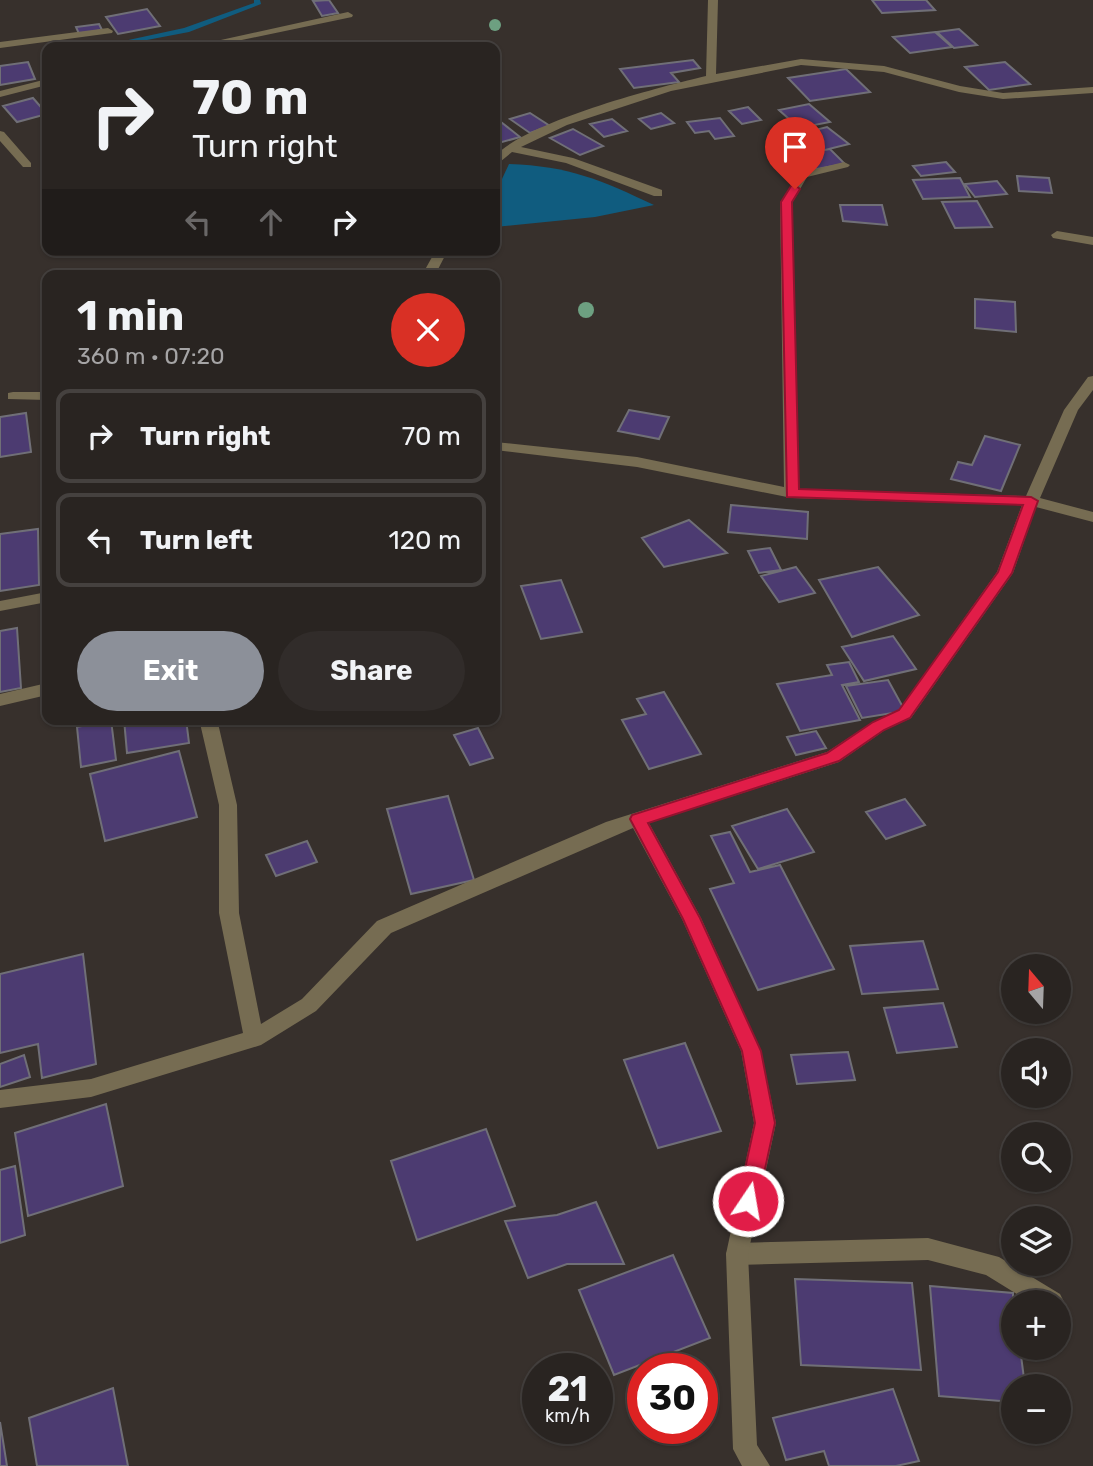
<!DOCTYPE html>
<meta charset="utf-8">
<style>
:root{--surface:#292421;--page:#312c2a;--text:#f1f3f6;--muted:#a5a4a5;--line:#45413f;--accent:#8c9099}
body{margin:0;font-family:Rubik,sans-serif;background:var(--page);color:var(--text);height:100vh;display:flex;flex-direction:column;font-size:26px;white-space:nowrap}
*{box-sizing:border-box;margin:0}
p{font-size:23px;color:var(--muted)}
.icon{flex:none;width:38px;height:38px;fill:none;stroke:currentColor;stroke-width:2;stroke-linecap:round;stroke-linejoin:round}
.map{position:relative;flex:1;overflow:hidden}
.sheet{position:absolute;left:42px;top:270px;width:458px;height:455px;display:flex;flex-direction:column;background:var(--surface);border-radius:14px;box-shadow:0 2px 5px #0004,0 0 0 2px var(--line)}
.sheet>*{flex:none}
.hud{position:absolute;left:42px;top:42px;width:458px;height:214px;border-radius:14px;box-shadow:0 2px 5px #0004,0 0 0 2px var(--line);background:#292421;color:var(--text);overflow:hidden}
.needle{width:46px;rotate:341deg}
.controls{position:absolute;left:1001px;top:954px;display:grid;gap:14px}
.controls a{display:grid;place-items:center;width:70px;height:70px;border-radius:50%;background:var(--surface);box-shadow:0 2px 5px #0004,0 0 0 2px var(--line);font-size:35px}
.speed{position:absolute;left:522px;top:1353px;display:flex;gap:14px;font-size:35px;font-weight:700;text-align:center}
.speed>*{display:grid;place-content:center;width:91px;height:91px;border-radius:50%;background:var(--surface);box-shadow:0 2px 5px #0004,0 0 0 2px var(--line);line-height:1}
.speed small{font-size:18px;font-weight:400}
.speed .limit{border:10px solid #d22;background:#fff;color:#111}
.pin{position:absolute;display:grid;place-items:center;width:60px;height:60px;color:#fff;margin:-72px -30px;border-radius:50% 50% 50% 0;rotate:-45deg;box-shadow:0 0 7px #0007}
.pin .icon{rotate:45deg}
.me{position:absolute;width:77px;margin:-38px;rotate:12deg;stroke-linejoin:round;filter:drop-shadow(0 0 5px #0008)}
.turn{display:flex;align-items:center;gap:24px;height:147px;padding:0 35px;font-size:32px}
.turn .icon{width:91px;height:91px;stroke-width:2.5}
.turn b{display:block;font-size:49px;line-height:60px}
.lanes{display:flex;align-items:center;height:66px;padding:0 35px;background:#0003;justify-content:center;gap:35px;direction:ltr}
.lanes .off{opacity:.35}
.round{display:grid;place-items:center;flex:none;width:74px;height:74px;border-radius:37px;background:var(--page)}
.head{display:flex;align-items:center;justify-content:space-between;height:119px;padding:0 35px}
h1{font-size:42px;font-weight:700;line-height:52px}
.cta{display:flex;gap:14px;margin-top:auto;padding:14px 35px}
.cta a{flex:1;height:80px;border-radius:42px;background:var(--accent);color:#fff;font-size:28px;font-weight:700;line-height:80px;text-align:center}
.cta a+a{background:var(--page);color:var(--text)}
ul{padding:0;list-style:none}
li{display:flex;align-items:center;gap:21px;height:94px;margin:0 14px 10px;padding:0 21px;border:4px solid var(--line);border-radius:14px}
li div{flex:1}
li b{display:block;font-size:26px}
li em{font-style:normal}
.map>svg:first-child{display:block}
.water{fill:#105c7f}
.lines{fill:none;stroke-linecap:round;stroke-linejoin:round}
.stream{fill:#105c7f;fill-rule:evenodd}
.building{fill:#4c3b71;stroke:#706f77;stroke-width:2}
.lane{fill:#766c52;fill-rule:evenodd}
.street{fill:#766c52;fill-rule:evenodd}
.tree{fill:#6da081}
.route{fill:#e11d48;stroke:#92132f;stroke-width:2}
</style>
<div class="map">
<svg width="1093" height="1466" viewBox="0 0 1093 1466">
<rect width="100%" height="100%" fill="#37302c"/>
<!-- water -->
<path class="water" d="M509,164C569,166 601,180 654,205L595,217L495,227V194Z"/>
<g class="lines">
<!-- stream -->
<path class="stream" d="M254,0H260L261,4L189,32L110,47H96L184,28L254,3Z"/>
</g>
<!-- building -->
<path class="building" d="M329,0L338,13L322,16L313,1Z
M872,0H926L935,10L882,13Z
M147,9L160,26L118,34L106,17Z
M99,24L102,30L79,34L76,27Z
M959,29L977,45L954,48L937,32Z
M935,32L952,47L910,53L893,37Z
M693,60L700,68L671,73L679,82L634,88L620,69Z
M28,62L35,79L0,85V66Z
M1005,62L1030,84L989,90L965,67Z
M846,69L870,92L810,101L788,78Z
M33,98L47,114L17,122L3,106Z
M809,104L830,122L799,128L779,110Z
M748,107L761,120L742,124L729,111Z
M530,113L550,126L530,133L510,119Z
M661,113L674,123L651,129L639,119Z
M720,118L734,136L715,139L709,131L695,133L687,122Z
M612,119L627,131L604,137L590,124Z
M501,122L520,137L495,144V124Z
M827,127L849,144L825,150L803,133Z
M573,129L603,146L580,155L550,138Z
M805,142L814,152L830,149L845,164L811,170L787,145Z
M946,162L955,172L921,176L913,166Z
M1017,176L1049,178L1052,193L1019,191Z
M960,178L970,197L923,199L913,180Z
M997,181L1007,194L975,197L965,184Z
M977,201L992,227L955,228L942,202Z
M840,205H882L887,225L843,221Z
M975,299L1015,302L1016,332L975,328Z
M629,410L669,417L659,439L618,431Z
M26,413L31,452L0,457V417Z
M985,436L1020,445L1001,491L951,479L958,462L972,465Z
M731,505L808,512L807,539L728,532Z
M689,520L727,553L664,567L642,538Z
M38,529L39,585L0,591V534Z
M770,548L781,570L759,573L748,551Z
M796,567L815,593L779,602L761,576Z
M878,567L919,615L852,637L819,580Z
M561,580L582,632L541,639L521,586Z
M17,628L21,688L0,692V631Z
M893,636L916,669L864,681L842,647Z
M849,662L859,682L842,685L860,720L800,731L777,684L832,675L827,665Z
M888,680L905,711L862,718L846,686Z
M664,692L701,754L649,769L622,720L646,714L637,699Z
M124,719H186L189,743L127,753Z
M111,720L116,760L81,767L77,727Z
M478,728L493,758L470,765L454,735Z
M816,731L826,748L796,755L787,737Z
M179,751L197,817L105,841L90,774Z
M448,796L474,880L411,894L387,809Z
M905,799L925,825L886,839L866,812Z
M787,809L814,852L758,869L732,826Z
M730,832L750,872L780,865L834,969L758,990L710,889L734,883L711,836Z
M307,841L317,862L276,876L266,855Z
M923,941L938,989L862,994L850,946Z
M83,954L96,1064L42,1078L38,1044L0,1053V974Z
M943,1003L957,1047L897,1053L884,1008Z
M685,1043L721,1131L658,1148L624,1060Z
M848,1052L855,1080L797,1084L791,1055Z
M24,1055L30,1077L0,1087V1064Z
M106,1104L123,1186L28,1216L15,1133Z
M486,1129L515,1206L417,1240L391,1161Z
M15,1166L25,1235L0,1243V1170Z
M596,1202L624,1264H567L528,1278L505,1221L557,1215Z
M673,1255L710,1338L614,1375L579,1290Z
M795,1279L912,1283L921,1370L801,1365Z
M930,1286L1013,1293V1348H1020L1025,1386H1013V1402L939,1396Z
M113,1388L128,1466H37L29,1418Z
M893,1389L919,1461L896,1466H829L824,1451L786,1460L773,1418Z
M0,1422L7,1466H0Z"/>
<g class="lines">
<!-- lane -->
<path class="lane" d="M928,1238L999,1257L1060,1294L1064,1302L1060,1310L1059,1302H1030L986,1275L928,1260L737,1265L729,1262L726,1254L729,1246L737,1243Z"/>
<!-- street -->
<path class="street" d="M708,0H718L716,74L801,59L884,66L960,86L1003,93L1093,87V93L1003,99L959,92L884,72L801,65L671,91L567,125L521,147L573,158L662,190V196H654L566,163L512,152L495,166V156C528,121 656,88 706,76Z
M348,12L353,15L352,17L208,47H189Z
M108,28L113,31L112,33L0,48V42Z
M47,79V85L0,97V91Z
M0,131L4,132L31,163V167H23L0,141Z
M844,162L850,165L848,167L807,177L792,203L799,489L1026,496L1064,410L1088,377L1093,376V390L1078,410L1040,498L1093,512V522L1036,507L1013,573L911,718L885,730L839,762L649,823L701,918L761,1051L776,1123L748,1254L757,1445L770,1466H742L733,1449L726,1254L754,1123L741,1051L682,919L633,828L391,933L316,1011L261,1045L91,1097L0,1108V1090L91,1079L243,1033L219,913V805L199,719H217L237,805L239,913L261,1024L302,999L377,921L606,822L827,752L873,722L899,710L997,572L1022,505L792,498L637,467L495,450V442L637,457L784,487L780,203L799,173Z
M1057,231L1093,237V245L1053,238L1051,235Z
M436,250H448L435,275H422Z
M13,392H47V400L8,399V393Z
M47,592V602L0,611V601Z
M47,683V695L0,706V694Z"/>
</g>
<!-- trees -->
<g class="tree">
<circle cx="495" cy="25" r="6"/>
<circle cx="586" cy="310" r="8"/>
</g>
<!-- route -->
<path class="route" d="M795,185L800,189L792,202L799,489L1031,497L1038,501L1012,573L910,718L884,730L839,761L648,823L700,918L761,1051L775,1123L758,1201L755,1208L748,1211L741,1208L738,1201L755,1123L742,1051L683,919L630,819L632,815L827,753L873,722L899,710L998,572L1023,505L787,497L781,202L791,186Z"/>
</svg>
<div class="controls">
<a><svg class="needle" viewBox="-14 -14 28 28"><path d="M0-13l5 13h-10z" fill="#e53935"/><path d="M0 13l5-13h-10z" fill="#a5a4a5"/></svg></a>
<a><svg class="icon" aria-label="sound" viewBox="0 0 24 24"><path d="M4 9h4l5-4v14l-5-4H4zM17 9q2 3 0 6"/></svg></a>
<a><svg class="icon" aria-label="search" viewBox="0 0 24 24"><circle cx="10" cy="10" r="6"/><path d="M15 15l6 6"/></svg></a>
<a><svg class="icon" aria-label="layers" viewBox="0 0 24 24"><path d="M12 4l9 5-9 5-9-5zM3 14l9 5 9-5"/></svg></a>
<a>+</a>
<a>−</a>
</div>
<div class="speed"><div>21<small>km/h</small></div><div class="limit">30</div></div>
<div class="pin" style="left:795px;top:189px;background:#d93025"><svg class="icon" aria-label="arrive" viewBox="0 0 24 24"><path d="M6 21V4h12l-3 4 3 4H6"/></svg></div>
<svg class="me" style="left:748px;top:1201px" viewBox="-20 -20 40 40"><circle r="17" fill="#e11d48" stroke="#fff" stroke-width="3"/><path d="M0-11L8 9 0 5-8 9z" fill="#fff"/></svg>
<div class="hud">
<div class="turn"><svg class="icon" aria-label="right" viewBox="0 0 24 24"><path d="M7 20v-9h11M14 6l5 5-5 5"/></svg><div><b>70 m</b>Turn right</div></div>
<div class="lanes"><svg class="icon off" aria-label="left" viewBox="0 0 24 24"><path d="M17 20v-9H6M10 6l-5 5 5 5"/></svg><svg class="icon off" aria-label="ahead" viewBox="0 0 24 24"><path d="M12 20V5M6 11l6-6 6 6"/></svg><svg class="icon" aria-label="right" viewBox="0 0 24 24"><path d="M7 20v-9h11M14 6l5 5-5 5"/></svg></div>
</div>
<section class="sheet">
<div class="head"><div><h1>1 min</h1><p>360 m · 07:20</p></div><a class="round" style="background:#d93025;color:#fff"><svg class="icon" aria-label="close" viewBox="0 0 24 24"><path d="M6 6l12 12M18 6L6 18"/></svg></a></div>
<ul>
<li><svg class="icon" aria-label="right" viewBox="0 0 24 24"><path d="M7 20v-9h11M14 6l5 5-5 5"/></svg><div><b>Turn right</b></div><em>70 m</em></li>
<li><svg class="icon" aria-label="left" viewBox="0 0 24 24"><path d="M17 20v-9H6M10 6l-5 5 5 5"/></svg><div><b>Turn left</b></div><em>120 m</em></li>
</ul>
<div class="cta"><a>Exit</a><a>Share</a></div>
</section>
</div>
